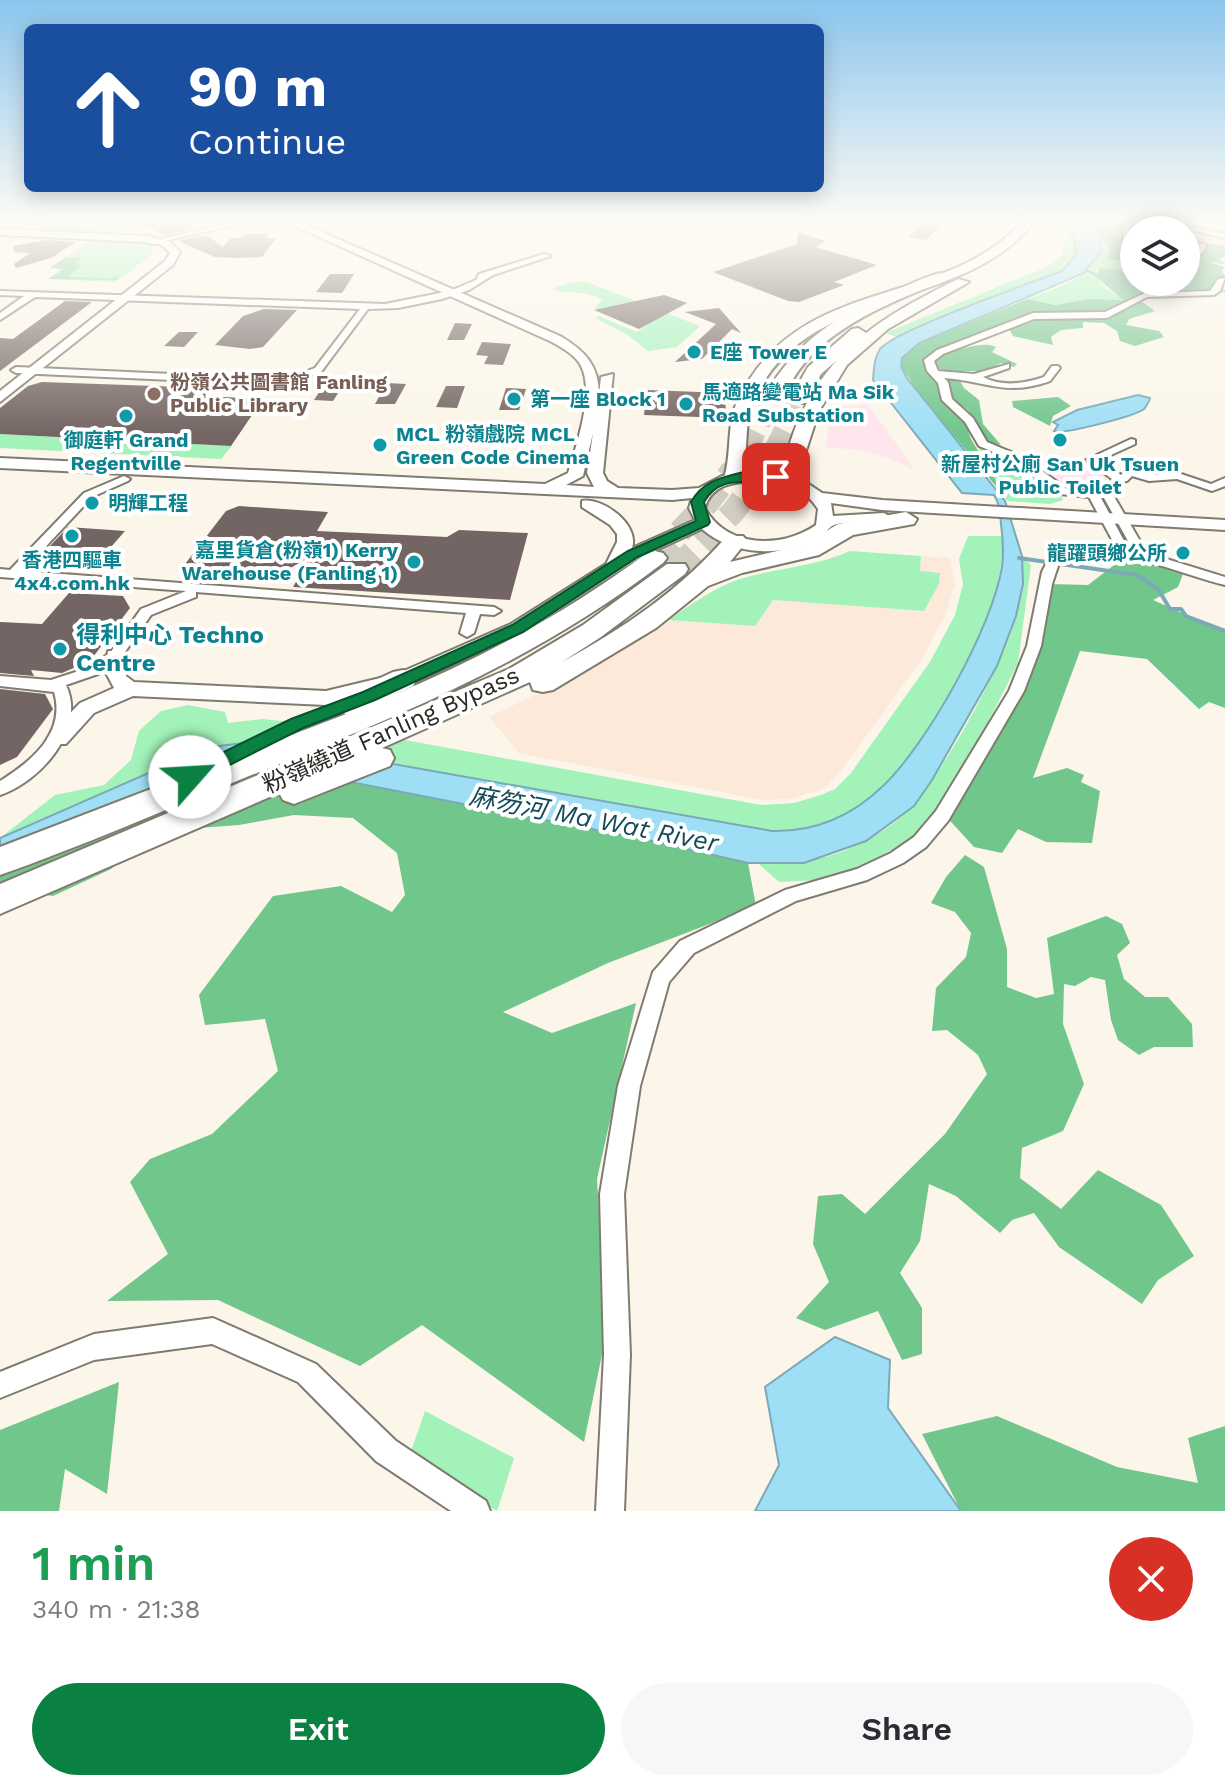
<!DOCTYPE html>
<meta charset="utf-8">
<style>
:root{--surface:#fff;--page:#f7f7f7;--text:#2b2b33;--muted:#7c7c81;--accent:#0b8043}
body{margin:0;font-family:"Work Sans","Noto Sans SC",sans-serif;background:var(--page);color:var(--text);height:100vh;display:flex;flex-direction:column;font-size:30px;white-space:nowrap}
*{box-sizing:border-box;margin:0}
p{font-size:26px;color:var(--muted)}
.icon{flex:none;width:44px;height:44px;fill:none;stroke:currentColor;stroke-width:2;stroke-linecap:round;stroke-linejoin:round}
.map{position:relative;height:1511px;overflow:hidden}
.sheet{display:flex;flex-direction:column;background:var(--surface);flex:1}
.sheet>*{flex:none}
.guide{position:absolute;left:24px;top:24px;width:800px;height:168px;border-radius:12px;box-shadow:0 4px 20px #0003;background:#1a4fa0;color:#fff;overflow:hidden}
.controls{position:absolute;left:1120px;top:216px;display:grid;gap:16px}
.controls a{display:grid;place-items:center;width:80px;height:80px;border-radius:50%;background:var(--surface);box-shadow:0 4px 20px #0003;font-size:40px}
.pin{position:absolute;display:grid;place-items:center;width:68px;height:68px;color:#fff;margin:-34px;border-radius:16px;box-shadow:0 4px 12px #0006}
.me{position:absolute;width:88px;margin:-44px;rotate:64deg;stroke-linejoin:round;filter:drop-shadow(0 0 6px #0008)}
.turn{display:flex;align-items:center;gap:28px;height:168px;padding:0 32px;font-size:36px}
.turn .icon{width:104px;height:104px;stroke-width:2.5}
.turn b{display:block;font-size:56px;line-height:68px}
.round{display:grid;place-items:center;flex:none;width:84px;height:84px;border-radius:42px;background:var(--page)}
.summary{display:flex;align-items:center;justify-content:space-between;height:136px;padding:0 32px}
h1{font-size:48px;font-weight:600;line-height:60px;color:#1e9e55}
.action{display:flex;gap:16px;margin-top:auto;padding:16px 32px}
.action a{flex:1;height:92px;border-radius:48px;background:var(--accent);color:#fff;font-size:32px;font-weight:600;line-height:92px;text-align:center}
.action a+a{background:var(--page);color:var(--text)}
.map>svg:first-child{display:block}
.commercial{fill:#fce9d9}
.industrial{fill:#ffe5ec}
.green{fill:#a2f2b9}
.forest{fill:#71c68c}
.water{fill:#9fdff5;stroke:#7ca9b7;stroke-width:2}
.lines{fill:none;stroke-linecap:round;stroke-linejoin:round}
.stream-far1{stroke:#7ca9b7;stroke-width:2}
.stream{stroke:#7ca9b7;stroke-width:4}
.building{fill:#736563}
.highway-tunnel-far1{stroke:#d2cdc2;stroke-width:19;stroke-dasharray:19 9;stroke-linecap:butt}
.highway-tunnel{stroke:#d2cdc2;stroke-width:24;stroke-dasharray:24 12;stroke-linecap:butt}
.street-casing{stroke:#7f7b6f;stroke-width:4}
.secondary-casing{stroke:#7f7b6f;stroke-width:4}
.primary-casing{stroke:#7f7b6f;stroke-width:4}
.highway-casing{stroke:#7f7b6f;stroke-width:4}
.street{fill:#fff;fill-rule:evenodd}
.secondary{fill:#fff;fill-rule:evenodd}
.primary{fill:#fff;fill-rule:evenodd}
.highway{fill:#fff;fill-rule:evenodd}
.route{fill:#0b8043;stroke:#07532c;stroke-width:2}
.culture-dot{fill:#0f9aa8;stroke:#fff;stroke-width:3}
.education-dot{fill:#8d6e63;stroke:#fff;stroke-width:3}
.labels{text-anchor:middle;stroke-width:8;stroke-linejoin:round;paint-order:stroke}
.far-culture-label{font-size:20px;font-weight:bold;fill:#0d838f;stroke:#fff;text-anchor:start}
.far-education-label{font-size:20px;font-weight:bold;fill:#785e54;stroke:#fff;text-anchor:start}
.culture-label{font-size:24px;font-weight:bold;fill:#0d838f;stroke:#fff;text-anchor:start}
.street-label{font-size:24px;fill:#2c2a25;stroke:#fff}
.water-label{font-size:26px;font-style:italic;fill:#154a59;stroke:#fff}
</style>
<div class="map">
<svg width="1225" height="1511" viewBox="0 0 1225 1511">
<rect width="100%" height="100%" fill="#fbf6e9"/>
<!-- commercial -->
<path class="commercial" d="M921,556L950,558L955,583L946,614L921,660L841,771L825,788L811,793L789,799L762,800L519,753L489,717L582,672L668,620L755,626L773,600L924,611L939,584L940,574L920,571Z"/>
<!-- industrial -->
<path class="industrial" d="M868,404L915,470L889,458L858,450L826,447L830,415L835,407Z
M1089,462L1109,477L1104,482L1109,487L1070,490L1040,470Z"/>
<!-- green -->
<path class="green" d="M0,222H122L134,227L108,234L15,230L0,229Z
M1061,222H1073L1078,255L1063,270L897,337L885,333L1049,266L1063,254L1061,248L1071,235L1060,232Z
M1097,222H1129L1125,225L1124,239L1134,248L1113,259L1134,264V271L1099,268L1096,271C1098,286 1112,293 1125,300L1089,299L1055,305L1027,299C1053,288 1096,279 1101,247C1103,240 1099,229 1097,222Z
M93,240C112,241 143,237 154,253L115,282L48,279L63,269L49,268Z
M572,282H587L700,326L677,347L648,351L628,335L595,318L598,316L637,332L653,321L627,312L597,310L595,308L602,300C588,289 568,295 552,289Z
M0,434L232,446L221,459L0,448Z
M978,447L1016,461L1060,494L1063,500L1050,504L1008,501L986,466Z
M968,536H1002C1010,605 932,737 884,785C868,801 845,816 823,825C799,834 776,832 751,828L282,746L212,747L0,838L55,795L104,785L131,760L139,731L161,711L188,705L225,712L228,723L262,719L323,725L761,805L794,803L821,795L835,789L851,773L930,662L955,615L963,584L959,559Z
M850,551L921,556L920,571L940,573L939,584L924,611L773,600L755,626L668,620C691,605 713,588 740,579C776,568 815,567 850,551Z
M1022,556L1031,565L1018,663L961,776L921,833L840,879L779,882L759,864C809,866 856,853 896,821C937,789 1001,668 1016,617C1022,597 1025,576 1022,556Z
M425,1411L514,1458L497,1511L408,1460Z"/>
<!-- forest -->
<path class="forest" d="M1097,222L1130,223L1129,231L1119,232L1118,236L1134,248V264L1107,258L1110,251L1109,244L1101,239Z
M1202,244L1225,245V258H1219L1225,264L1207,262L1225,267L1222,270L1225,276L1218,280L1212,290L1184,293L1167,290L1168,293L1149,294L1138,299L1155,311L1129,319L1126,325L1159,331L1164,337L1135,346L1120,341L1117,331L1104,323L1083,322V328L1061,330L1051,337L1053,345L1013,336L1009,329L1043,318L1032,314L954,349C970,349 981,341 996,347L992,352L1017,364L1014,367L1001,363L985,371H945L934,366L926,367L930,375L949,380L946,376L958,377L964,388L979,400L983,424L1001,445L988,442L968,410L951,399L942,402L964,419L971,439L1008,501L919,393L901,366L903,356L919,343L1027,299L1055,305L1089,299L1123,300L1096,277L1099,268L1134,271V282H1186V259L1200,255Z
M66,257L82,258L74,264L82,265L68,277L112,279L117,275H120L115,279L119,280L48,279L63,269L50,268Z
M1058,397L1071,406L1053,416L1050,426L1013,407L1012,401Z
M1050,539L1113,546H1159L1183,574L1178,587L1153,600L1225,632V708L1209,702L1199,709L1147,659L1080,651L1033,778L1067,768L1084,775L1081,782L1100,791L1092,843L1046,842L1018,829L1002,853L974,847L942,812L1025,664L1049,584L1088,585L1118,562L1072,557L1058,563L1063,555L1055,541Z
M258,764L648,840L748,863L756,906L608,963L503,1012L552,1033L636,1003L597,1179L606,1335L584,1442L422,1325L360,1366L218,1300L107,1301L168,1254L130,1182L150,1159L212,1134L278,1071L265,1019L205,1025L199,995L273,896L341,886L392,912L405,895L397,853L353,818L294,815L239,825L157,831L111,869L53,896L0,887V870Z
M965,855L984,867L1007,949V987L1036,998L1054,994L1047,938L1106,916L1122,924L1130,943L1117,955L1124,979L1145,997H1168L1192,1024L1193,1047H1154L1139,1055L1118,1040L1111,1020L1105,980L1091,977L1075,986L1064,984L1063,1024L1084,1084L1063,1131L1022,1148L1020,1178L1061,1209L1098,1170L1161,1205L1194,1256L1158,1280L1142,1304L1059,1247L1034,1213L1012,1220L1000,1233L956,1196L929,1184L920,1241L900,1273L922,1308V1354L902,1360L878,1311L825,1330L796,1318L829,1282L813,1244L818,1196L842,1194L865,1214L945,1134L987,1074L978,1055L947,1030L932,1031L936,988L966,957L971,933L955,912L931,903L946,877Z
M119,1382L107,1494L65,1469L59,1511H0V1430Z
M997,1416L1117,1467L1198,1483L1188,1438L1225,1426V1511H961L922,1434Z"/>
<!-- water -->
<path class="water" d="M1073,222H1097L1101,252L1084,273L919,343L902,358L901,366L907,378L1005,501L1022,556L1023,584L1016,616L997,666L932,780L914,806L866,841L804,863H748L648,840L258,764L0,863V838L192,754L212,747L243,743L314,750L772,831C814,832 852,816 883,786C927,744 992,628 1002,567C1004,552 1003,539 1001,524C1000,514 1000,504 994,495L962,493L873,380C874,369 874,358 880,349C893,331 1033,282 1062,271L1076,255Z
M1138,395L1150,398C1150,400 1145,408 1144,409C1135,416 1063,435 1054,431L1058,425L1053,422L1077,410Z
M835,1337L890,1360L888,1408L961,1511H755L779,1465L765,1387Z"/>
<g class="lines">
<!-- stream-far1 -->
<path class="stream-far1" d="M1086,270L1115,284L1190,285L1225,291"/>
<!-- stream -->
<path class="stream" d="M1019,558L1137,575L1158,589L1170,609H1181L1186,616L1225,631"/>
</g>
<!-- building -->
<path class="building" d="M136,222H190L194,228L165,235Z
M924,222H944L926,240L908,237Z
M798,232L826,241L815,247L877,265L834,282L844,285L799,302L788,301L713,272L797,244Z
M245,234H269L266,238H276L262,257L238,258L215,257L178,241L207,235L223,247L231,238H242Z
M46,240L76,242L51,258L16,268L14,264L30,253L14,252L13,246Z
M330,274H354L342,293L316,292Z
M664,295L687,303L639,329L594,310Z
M65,301L92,302L0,371V338L13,339Z
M719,308L741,333L732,329L702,359L675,362L716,324L685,312Z
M264,309L297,310L263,347L250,349L215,345L243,316Z
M455,323L472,324L464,340H447Z
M179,332H198L184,347L164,346Z
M482,342L511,344L503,365L484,364L488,356L476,355Z
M327,380L346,381L333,401L314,400Z
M42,382L211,388L205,396L263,399L231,446L0,434V408L28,386Z
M387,383L406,384L395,404H375Z
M446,386H465L457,408L436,407Z
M506,388L526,389L519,410H499Z
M647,390L725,393L726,418L644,415Z
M239,506L328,512L317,531L447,537L459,530L528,533L510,600L293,587L311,556L268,581L195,574L192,569L182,568L226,511Z
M68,527L125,531L90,571L31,566Z
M69,593L123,596L130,608L90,661L62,673L31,670L34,676L0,673V622L42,624Z
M0,689L45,694L53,709L17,757L0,765Z"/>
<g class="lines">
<!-- highway-tunnel-far1 -->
<path class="highway-tunnel-far1" d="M732,472L752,441L774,395
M762,472L799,399"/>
<!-- highway-tunnel -->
<path class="highway-tunnel" d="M655,558L708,502L733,470
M676,569L733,512L764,470"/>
<defs>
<path id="street" d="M235,222H248L151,244L147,242Z
M1130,222H1138L1131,228L1134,249L1123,240V227Z
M1156,222H1169L1225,234V238Z
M1199,243L1206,245L1202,254L1186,259V254L1196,251Z
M544,254L551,256L493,275L469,290L442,299L398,308L368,309L321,372L287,385L16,373L11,370L16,367L286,379L315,368L360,309L35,297L0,320V313L24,296L0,295V291L385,304L450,291L476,280L479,274Z
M1225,278L1220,291L1214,295L1147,297L1107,318L1034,319L943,354L934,361L938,371L974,374L1009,364V368L983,377C1002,387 1023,384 1044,377L1052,366H1058L1060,368L1050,381C1005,397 987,381 944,378L948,382L952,399L973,418L987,442L1023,457L1067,489L1112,493L1147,553L1225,577V585C1170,571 1118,543 1060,560L1052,584L1041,646L1024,691L948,821L926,847L903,863L867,880L796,901L694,953L669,982L640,1086L624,1194L630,1355L624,1511H596L604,1355L600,1194L618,1086L653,972L680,941L785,890L857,869L891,853L914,837L936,811L1009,691L1027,646L1042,572L1051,554L1076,547H1116L1089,497L1060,494L1015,461L979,446L965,422L942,400L938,383L927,371L924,360L937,350L1033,313L1105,312L1145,293L1210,291L1218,279ZM1101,498H1104L1133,550H1129Z
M1131,439L1135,440V444L1100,460L1121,475L1130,468L1150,475L1178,473L1211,484L1225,478V486L1212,491L1177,479L1149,481L1132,476L1127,481L1121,482L1117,489H1109L1107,487L1112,479L1086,460Z
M124,476L130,479L128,481L92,497L23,571L494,607L501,611L494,615L480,614L474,633L467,637L460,633L466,613L196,592V597L151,615L120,659L98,674L66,685C87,729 40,782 0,795V781C32,761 66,733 54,692L0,686V676L51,680L88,668L110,653L141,609L186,591L0,577V569L10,570L84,493Z
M213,1318L316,1364L396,1441L486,1501L490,1511H451L376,1461L298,1382L212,1344L94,1360L0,1398V1372L94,1334Z"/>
<path id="secondary" d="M286,222H299L560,336C585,351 599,365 599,395L601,377L613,374L603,473L607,481L618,488L672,490L699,488L722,476L754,471L801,479L822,493L882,500L1225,520V530L882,510L831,503L833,516L884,513L892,518C878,531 846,517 832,526C826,530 822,538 814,541C778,557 732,555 702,529L639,558L525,632L410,684L326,705L133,696L94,713L66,744H50L47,739L50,734L80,703L114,688L105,671L108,651H122L126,676L134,682L326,691L397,674L511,624L606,564L617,542V534L610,525L582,507V501C603,497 640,525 632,548L695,520L689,508L692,498L672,500L0,468V458L545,484L568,473C576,446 595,393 581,366C576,355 562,348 552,342ZM593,433L587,473L594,487L566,485L583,476ZM754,481C779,482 804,486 818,509L816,525C782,549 726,548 705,508C711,485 733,482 754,481Z
M0,229L146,236L169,241L180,252L173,265L0,402V391L165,261L170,253L162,245L146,242L0,235Z"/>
<path id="primary" d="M1022,222H1034C961,314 807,283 754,400C743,424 749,453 742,478L739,482H727L724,478C732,452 726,424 738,400C799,273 941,311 1022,222Z
M958,279L969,282L888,329L847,365L819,411L802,463L805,483L796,489L789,487C779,470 787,452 793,434C825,350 881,317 958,279Z"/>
<path id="highway" d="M940,273L947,277L945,280C898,300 845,319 809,358C797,370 790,385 781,399H767L765,395C797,341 836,316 894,291C909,285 924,277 940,273Z
M858,328L866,333L864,337L821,374L806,403H792L790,399L808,367L852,329Z
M906,512L917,519L914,524L853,535L819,555L742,573L708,586L656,628L553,690L543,692L533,690L530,682L382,748L390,750L394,758L390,766L294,804L283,800L279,793L0,914V884L509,669L583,625L667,564H685L688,569L685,574L601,637L562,662C624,628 680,590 727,536H743L747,541L730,562L803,545L838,524Z
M655,551L663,553L667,558L663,563C528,666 393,718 237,781C159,812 80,847 0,875V847L346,714L337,712L333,705L337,698L393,672L403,670L413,672L417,679L413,686L388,697C480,659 566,613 647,553Z"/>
</defs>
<!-- street casing -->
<use href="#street" class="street-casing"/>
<!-- secondary casing -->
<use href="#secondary" class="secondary-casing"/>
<!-- primary casing -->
<use href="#primary" class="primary-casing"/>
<!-- highway casing -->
<use href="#highway" class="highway-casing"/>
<!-- street -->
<use href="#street" class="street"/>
<!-- secondary -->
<use href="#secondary" class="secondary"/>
<!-- primary -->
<use href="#primary" class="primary"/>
<!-- highway -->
<use href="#highway" class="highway"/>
</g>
<!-- sky -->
<linearGradient id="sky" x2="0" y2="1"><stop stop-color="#8bc5ed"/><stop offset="0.51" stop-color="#fdfbf5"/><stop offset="1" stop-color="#fdfbf5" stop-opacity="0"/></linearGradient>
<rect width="1225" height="434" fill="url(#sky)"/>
<!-- route -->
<path class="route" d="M744,472L776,474L782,477C760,492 724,467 704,502L710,522L708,525L638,557L523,632L375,700L303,728L196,782L190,784L180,777L183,772L291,719L363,692L512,625L628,551L696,521L691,502C703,481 720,478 744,472Z"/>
<!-- markers -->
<g class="culture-dot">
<circle cx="694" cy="352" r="8"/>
<circle cx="514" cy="399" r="8"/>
<circle cx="686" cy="404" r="8"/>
<circle cx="126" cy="416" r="8"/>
<circle cx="1060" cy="440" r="8"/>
<circle cx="380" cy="445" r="8"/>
<circle cx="92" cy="503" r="8"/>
<circle cx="72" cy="536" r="8"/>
<circle cx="1183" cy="553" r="8"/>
<circle cx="414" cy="562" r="8"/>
<circle cx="60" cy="649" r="8"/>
</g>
<circle class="education-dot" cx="154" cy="394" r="8"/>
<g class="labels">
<!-- far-culture labels -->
<g class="far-culture-label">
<text x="710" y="359">E座 Tower E</text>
<text x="702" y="399">馬適路變電站 Ma Sik<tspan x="702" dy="23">Road Substation</tspan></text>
<text x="530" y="406">第一座 Block 1</text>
<text x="396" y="441">MCL 粉嶺戲院 MCL<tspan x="396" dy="23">Green Code Cinema</tspan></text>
<text x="126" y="447" text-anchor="middle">御庭軒 Grand<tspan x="126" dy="23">Regentville</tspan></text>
<text x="1060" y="471" text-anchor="middle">新屋村公廁 San Uk Tsuen<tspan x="1060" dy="23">Public Toilet</tspan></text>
<text x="108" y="510">明輝工程</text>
<text x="398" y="557" text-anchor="end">嘉里貨倉(粉嶺1) Kerry<tspan x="398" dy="23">Warehouse (Fanling 1)</tspan></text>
<text x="1167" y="560" text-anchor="end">龍躍頭鄉公所</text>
<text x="72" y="567" text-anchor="middle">香港四驅車<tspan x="72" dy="23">4x4.com.hk</tspan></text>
</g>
<!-- far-education labels -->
<g class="far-education-label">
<text x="170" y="389">粉嶺公共圖書館 Fanling<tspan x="170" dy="23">Public Library</tspan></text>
</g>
<!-- culture labels -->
<g class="culture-label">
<text x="76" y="643">得利中心 Techno<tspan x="76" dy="28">Centre</tspan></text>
</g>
<!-- street labels -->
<g class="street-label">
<text transform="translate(391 730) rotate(-24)" y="8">粉嶺繞道 Fanling Bypass</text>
</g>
<!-- water labels -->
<g class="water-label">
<text transform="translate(594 819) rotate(11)" y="9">麻笏河 Ma Wat River</text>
</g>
</g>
</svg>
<div class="controls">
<a><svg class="icon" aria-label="layers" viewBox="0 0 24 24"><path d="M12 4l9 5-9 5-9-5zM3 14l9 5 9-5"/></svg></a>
</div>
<div class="pin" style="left:776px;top:477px;background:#d93025"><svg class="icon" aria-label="arrive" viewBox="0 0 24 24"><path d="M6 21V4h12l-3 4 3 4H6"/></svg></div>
<svg class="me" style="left:190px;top:777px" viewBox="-20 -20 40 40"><circle r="19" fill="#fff"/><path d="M0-13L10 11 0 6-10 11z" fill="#0b8043"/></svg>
<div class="guide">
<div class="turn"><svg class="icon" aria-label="ahead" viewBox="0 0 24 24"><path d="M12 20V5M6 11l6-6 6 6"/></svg><div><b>90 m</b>Continue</div></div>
</div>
</div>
<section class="sheet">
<div class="summary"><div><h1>1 min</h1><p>340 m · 21:38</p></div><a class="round" style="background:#d93025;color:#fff"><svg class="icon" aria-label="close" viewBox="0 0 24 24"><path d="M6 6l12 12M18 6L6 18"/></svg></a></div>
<div class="action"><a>Exit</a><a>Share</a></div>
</section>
